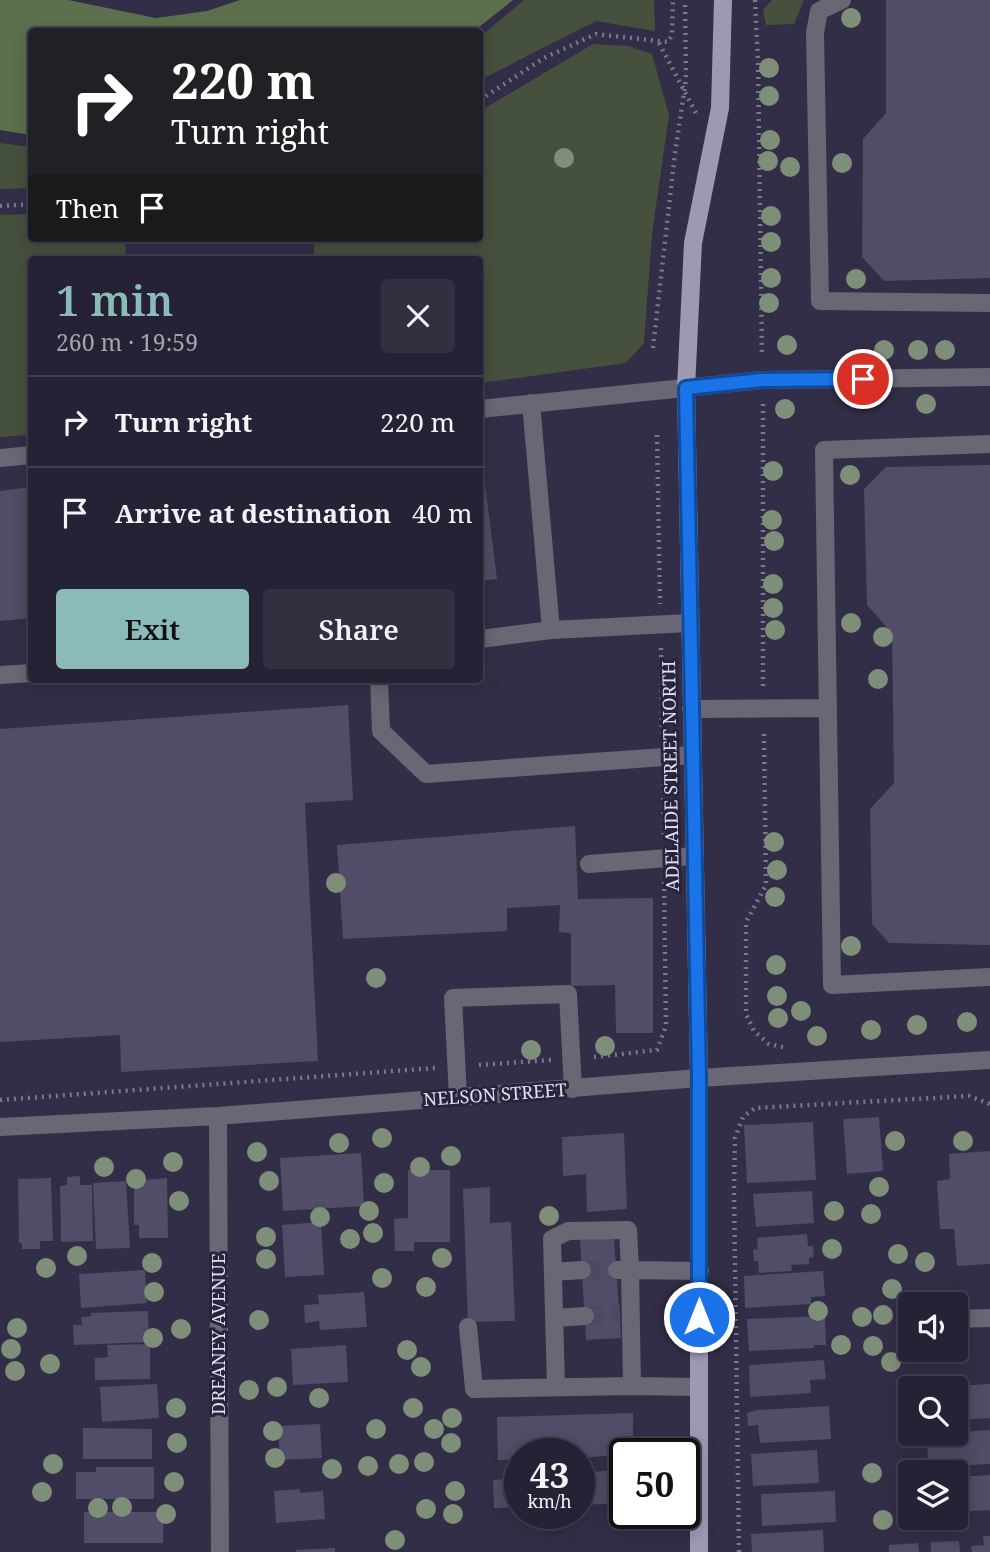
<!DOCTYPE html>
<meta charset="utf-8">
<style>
:root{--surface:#262235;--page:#322f41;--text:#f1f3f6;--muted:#a4a4ad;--line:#423f50;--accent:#8bbbb9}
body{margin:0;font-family:"Noto Serif",serif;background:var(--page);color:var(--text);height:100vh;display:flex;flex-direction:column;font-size:26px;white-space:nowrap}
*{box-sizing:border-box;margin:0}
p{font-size:23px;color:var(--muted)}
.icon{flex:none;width:38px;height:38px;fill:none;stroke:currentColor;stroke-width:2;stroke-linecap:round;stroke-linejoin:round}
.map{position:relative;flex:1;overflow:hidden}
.sheet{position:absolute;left:28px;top:256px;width:455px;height:427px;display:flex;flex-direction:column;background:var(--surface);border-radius:7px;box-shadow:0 4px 18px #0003,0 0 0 2px var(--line)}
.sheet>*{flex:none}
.top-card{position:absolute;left:28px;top:28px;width:455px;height:214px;border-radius:7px;box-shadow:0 4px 18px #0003,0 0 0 2px var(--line);background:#202124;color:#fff;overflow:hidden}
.fabs{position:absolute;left:898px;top:1292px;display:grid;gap:14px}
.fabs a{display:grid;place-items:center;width:70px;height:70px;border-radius:7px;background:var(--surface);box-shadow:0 4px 18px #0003,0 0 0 2px var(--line);font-size:35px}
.speed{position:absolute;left:504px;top:1438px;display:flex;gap:14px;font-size:35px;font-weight:700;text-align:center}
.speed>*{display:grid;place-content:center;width:91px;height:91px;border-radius:50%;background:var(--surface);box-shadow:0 4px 18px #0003,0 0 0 2px var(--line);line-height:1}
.speed small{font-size:18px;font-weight:400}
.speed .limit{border:4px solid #111;border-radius:10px;background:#fff;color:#111}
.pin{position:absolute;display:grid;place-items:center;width:60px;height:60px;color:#fff;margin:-30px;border:4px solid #fff;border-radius:50%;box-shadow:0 2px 7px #0007}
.me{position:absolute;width:77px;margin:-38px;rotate:0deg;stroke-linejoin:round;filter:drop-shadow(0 0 5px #0008)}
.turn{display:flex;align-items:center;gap:24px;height:147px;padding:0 28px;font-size:32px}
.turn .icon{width:91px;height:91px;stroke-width:2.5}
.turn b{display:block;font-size:49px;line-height:60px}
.then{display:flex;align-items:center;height:66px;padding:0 28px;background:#0003;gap:14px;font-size:26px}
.round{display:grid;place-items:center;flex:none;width:74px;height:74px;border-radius:7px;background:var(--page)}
.overview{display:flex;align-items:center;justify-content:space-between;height:119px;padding:0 28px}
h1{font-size:42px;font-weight:600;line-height:52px;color:var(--accent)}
.primary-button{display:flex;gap:14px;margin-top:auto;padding:14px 28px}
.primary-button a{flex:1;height:80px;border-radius:7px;background:var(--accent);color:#111;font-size:28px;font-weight:600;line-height:80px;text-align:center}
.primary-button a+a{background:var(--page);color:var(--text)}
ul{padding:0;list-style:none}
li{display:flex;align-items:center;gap:21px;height:91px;padding:0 28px;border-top:2px solid var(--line)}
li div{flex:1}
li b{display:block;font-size:26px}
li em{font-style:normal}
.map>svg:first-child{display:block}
.green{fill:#45513d}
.water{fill:#5c704d}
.building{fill:#514c67}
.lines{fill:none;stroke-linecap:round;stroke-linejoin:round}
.minor-tunnel{stroke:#4d4960;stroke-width:18;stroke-dasharray:18 9;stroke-linecap:butt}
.path{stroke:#7b778c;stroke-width:4.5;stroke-dasharray:2 5;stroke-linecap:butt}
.minor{stroke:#686773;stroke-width:18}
.major{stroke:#9d99b3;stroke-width:18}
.tree{fill:#7e8f79}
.route-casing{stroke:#114b97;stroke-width:18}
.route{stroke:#1a73e8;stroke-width:12}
.labels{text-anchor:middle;stroke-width:6;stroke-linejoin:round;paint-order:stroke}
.street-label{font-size:18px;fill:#e1dfef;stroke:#29243d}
</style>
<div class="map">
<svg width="990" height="1552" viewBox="0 0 990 1552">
<rect width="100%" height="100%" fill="#332e47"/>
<!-- green -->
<path class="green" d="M524,0H654L655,31L596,21L480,80V37Z
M772,0H804L794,24L766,25L763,10Z
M593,44L628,46L652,54L669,115L652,234L644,343L626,363L480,383V259H314V238H480V111Z
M0,143L31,147V188L0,189Z
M31,214L32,238H151L125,240L126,259H32L31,435L0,437V215Z"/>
<!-- water -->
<path class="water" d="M0,0H68L156,18L207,11L240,0H513L474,31L32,32L31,135L0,130Z"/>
<!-- building -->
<path class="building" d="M886,0H990V278L884,281L862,257L863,139L886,113Z
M480,444L497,579L480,581Z
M990,465V945L889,943L872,924L870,809L894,783L892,633L867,605L864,489L886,467Z
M32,487V618L0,621V491Z
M348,705L353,800L305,803L318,1061L121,1072L120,1035L0,1042V729Z
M575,826L578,899L653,898V1033H616L615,985L571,986V933L559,932L560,905L507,908V931L343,939L337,845Z
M879,1117L883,1171L847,1174L843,1119Z
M813,1122L816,1180L747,1183L744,1125Z
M624,1133L627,1209L587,1212L586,1174L563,1176L562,1137Z
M990,1151V1264L957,1266L954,1229H940L937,1181L950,1179L949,1154Z
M361,1153L364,1206L283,1211L280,1158Z
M408,1170H450V1242H414V1251H395L394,1219L408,1218Z
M80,1176V1185H92L93,1241L61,1242L60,1186L67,1185V1177Z
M51,1178L53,1241H40V1249H22V1243H19L18,1179Z
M167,1178L168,1238H139V1225H134V1181Z
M126,1181L130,1248L96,1249L93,1183Z
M490,1187V1223L511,1222L515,1321L468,1322L463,1189Z
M812,1191L814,1223L756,1227L753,1194Z
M321,1222L324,1275L285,1277L282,1225Z
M807,1234L808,1246H813L814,1257L809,1258V1264L791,1265L792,1271L759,1273L758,1261H754L753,1250L758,1249L757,1238Z
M614,1238L621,1338L586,1340L580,1240Z
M145,1270L147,1303L81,1308L79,1274Z
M823,1271L825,1296L811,1297V1304L745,1308L744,1276Z
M364,1292L367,1327L320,1330L319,1321L305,1323L304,1305L319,1304L318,1295Z
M148,1311L149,1342L74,1345L73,1325H82L81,1317L91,1316V1313Z
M825,1316L826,1345H814V1348L749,1351L747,1319Z
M150,1344V1379L95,1380V1358L108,1357L107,1345Z
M346,1345L348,1382L293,1385L291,1349Z
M824,1360L826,1379L810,1380L811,1393L750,1397L749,1365Z
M157,1384L159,1418L102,1422L100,1387Z
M990,1384V1418L956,1420V1386Z
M829,1406L831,1439L760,1443L758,1425L748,1426L747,1413L757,1410Z
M633,1413V1454L579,1458V1454H520V1459L498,1460L497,1417Z
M320,1424L322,1458L280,1460L278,1426Z
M83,1428L152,1429V1459H83Z
M990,1430V1464L928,1467L927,1434Z
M817,1450L819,1483L753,1486L751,1454Z
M96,1467H154V1499H76V1472H96Z
M625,1469V1503L579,1505V1473Z
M990,1475V1510L956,1512V1477Z
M520,1478V1507L494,1508L493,1480Z
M300,1489V1493L323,1491L325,1519L276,1523L274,1491Z
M835,1491L836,1522L762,1526L761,1494Z
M84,1512H164L163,1543H84Z
M823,1530L824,1552H752L751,1534Z
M983,1536H990V1552H972L971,1546L984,1545Z
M959,1541L960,1552H931V1542Z
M918,1543L919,1552H889V1545Z
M335,1548V1552H296V1550Z"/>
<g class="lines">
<!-- minor-tunnel -->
<path class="minor-tunnel" d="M582,1270H617
M585,1316L620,1314"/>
<!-- path -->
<path class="path" d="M755,0L758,61L762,355
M659,43L696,113
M480,100L544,58L596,34L668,42L672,35L673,0
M0,206L32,204
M653,348L675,153L686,79L685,0
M657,435L660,604
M661,648L662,737
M763,686V402
M764,734L766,885L746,922V1014L754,1031L769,1044L787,1048
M663,777L664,838
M594,1057L657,1050L666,1026L664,879
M479,1065L551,1060
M0,1100L435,1068
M739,1552L734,1191L735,1138L743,1117L755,1108L969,1096L990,1104"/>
<!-- minor -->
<path class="minor" d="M842,0L819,11L815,33L820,301L990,303
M531,403L551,630L689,623
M480,409L762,380L990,377
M990,444L824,450L832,985L990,977
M0,458L32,455
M480,639L551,630
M0,675L32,673
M379,679L381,731L426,774L692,755
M691,709L828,708
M589,864L694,856
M458,1097L453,998L568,994L573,1089
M218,1116L220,1552
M0,1127L218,1116L699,1078L990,1060
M553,1272L582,1270
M554,1318L585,1316
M956,1319L990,1318
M468,1327L474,1389L632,1386
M556,1385L552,1239L568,1231L628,1230L630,1270H617
M699,1387L632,1386L630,1270L700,1271"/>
<!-- major -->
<path class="major" d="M699,1552V1078L686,388L693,243L720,108L723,0"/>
</g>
<!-- trees -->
<g class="tree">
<circle cx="851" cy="18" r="10"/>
<circle cx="769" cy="68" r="10"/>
<circle cx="769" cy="96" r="10"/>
<circle cx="770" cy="140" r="10"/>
<circle cx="564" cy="158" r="10"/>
<circle cx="768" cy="161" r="10"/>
<circle cx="842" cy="163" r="10"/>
<circle cx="790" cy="167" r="10"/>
<circle cx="771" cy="216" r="10"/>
<circle cx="771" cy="242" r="10"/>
<circle cx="771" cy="278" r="10"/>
<circle cx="856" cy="279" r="10"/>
<circle cx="769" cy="303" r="10"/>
<circle cx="787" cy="345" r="10"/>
<circle cx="884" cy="350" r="10"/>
<circle cx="918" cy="350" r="10"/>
<circle cx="945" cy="350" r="10"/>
<circle cx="926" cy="404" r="10"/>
<circle cx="785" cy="409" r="10"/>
<circle cx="773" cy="471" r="10"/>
<circle cx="850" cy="475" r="10"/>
<circle cx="772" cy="520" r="10"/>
<circle cx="774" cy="541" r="10"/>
<circle cx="773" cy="584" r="10"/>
<circle cx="773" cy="608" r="10"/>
<circle cx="851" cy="623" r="10"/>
<circle cx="775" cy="630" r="10"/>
<circle cx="883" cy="637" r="10"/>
<circle cx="878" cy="679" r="10"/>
<circle cx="774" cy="842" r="10"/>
<circle cx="777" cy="870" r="10"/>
<circle cx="336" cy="883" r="10"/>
<circle cx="775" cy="897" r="10"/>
<circle cx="851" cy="946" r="10"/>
<circle cx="776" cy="965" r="10"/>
<circle cx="376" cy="978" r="10"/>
<circle cx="777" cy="996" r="10"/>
<circle cx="801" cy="1011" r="10"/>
<circle cx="778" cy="1018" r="10"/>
<circle cx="967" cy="1022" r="10"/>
<circle cx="917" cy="1025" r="10"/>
<circle cx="871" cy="1030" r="10"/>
<circle cx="817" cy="1036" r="10"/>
<circle cx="605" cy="1046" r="10"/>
<circle cx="531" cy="1050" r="10"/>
<circle cx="382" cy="1138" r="10"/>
<circle cx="895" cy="1141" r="10"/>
<circle cx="963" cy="1141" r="10"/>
<circle cx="339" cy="1143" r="10"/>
<circle cx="257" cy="1152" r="10"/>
<circle cx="451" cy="1156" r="10"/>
<circle cx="173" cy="1162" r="10"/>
<circle cx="104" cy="1167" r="10"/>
<circle cx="420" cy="1167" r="10"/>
<circle cx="136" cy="1179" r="10"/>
<circle cx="269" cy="1181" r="10"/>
<circle cx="384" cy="1183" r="10"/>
<circle cx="879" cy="1187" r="10"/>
<circle cx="179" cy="1201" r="10"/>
<circle cx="369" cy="1211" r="10"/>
<circle cx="834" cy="1211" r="10"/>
<circle cx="871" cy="1214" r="10"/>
<circle cx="549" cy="1216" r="10"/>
<circle cx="320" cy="1217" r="10"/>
<circle cx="373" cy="1233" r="10"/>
<circle cx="266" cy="1237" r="10"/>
<circle cx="350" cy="1239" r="10"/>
<circle cx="832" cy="1249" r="10"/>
<circle cx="898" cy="1254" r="10"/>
<circle cx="77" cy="1256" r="10"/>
<circle cx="442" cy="1258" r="10"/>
<circle cx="266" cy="1259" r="10"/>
<circle cx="925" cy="1262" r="10"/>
<circle cx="152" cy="1263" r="10"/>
<circle cx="46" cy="1268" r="10"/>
<circle cx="382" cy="1278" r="10"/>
<circle cx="426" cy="1287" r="10"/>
<circle cx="892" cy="1289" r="10"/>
<circle cx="154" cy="1292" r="10"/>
<circle cx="818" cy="1311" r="10"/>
<circle cx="883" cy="1315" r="10"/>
<circle cx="862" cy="1317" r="10"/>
<circle cx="259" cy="1320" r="10"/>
<circle cx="17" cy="1328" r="10"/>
<circle cx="181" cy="1329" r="10"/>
<circle cx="153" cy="1338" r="10"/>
<circle cx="841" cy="1345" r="10"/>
<circle cx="873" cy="1346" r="10"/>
<circle cx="11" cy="1349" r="10"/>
<circle cx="407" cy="1350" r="10"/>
<circle cx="891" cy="1362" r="10"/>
<circle cx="50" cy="1364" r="10"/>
<circle cx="421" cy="1367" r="10"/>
<circle cx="15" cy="1371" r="10"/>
<circle cx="277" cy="1387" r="10"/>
<circle cx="249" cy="1390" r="10"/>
<circle cx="319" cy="1398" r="10"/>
<circle cx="176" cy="1408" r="10"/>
<circle cx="413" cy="1408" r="10"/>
<circle cx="452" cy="1418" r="10"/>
<circle cx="376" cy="1429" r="10"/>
<circle cx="434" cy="1429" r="10"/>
<circle cx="273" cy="1431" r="10"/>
<circle cx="177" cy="1443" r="10"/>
<circle cx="451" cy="1443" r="10"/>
<circle cx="275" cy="1458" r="10"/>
<circle cx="424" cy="1462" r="10"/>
<circle cx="53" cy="1464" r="10"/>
<circle cx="399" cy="1464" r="10"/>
<circle cx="368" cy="1466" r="10"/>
<circle cx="332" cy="1469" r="10"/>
<circle cx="872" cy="1473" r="10"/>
<circle cx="174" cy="1482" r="10"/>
<circle cx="455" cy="1491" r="10"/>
<circle cx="42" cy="1492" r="10"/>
<circle cx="122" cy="1507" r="10"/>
<circle cx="98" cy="1508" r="10"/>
<circle cx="426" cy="1509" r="10"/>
<circle cx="166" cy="1514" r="10"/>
<circle cx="453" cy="1514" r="10"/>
<circle cx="883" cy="1520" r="10"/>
<circle cx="395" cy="1540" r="10"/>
</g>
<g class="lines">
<defs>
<path id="route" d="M699,1317V1078L686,388L762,380L863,379"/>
</defs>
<!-- route casing -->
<use href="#route" class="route-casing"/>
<!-- route -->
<use href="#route" class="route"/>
</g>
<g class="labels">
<!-- street labels -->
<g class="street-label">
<text transform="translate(671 776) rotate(-91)" y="6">ADELAIDE STREET NORTH</text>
<text transform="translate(495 1095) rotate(-4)" y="6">NELSON STREET</text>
<text transform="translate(219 1334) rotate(-90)" y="6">DREANEY AVENUE</text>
</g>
</g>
</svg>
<div class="fabs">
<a><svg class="icon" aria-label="sound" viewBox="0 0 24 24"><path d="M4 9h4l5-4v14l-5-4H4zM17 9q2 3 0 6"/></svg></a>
<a><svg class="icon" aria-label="search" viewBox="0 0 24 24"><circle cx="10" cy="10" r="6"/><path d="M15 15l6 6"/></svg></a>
<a><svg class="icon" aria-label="layers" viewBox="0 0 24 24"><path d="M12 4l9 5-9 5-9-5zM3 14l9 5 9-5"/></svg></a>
</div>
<div class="speed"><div>43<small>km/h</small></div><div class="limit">50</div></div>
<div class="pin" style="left:863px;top:379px;background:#d93025"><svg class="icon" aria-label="arrive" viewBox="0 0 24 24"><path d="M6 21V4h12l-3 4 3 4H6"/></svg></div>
<svg class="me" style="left:699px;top:1317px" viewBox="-20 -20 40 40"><circle r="17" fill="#1a73e8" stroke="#fff" stroke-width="3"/><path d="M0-11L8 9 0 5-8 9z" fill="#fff"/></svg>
<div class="top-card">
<div class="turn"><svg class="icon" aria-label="right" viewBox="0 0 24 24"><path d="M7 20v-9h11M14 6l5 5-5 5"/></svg><div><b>220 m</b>Turn right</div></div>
<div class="then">Then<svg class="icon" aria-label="arrive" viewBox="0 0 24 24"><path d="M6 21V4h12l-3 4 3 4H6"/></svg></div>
</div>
<section class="sheet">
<div class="overview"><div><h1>1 min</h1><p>260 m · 19:59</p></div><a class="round"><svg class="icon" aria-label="close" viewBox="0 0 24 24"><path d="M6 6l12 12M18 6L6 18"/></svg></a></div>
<ul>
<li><svg class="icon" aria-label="right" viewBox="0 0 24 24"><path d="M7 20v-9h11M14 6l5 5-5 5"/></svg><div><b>Turn right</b></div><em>220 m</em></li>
<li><svg class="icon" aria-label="arrive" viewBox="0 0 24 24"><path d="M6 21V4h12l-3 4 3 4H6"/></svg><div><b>Arrive at destination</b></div><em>40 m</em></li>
</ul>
<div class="primary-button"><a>Exit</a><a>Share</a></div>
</section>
</div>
